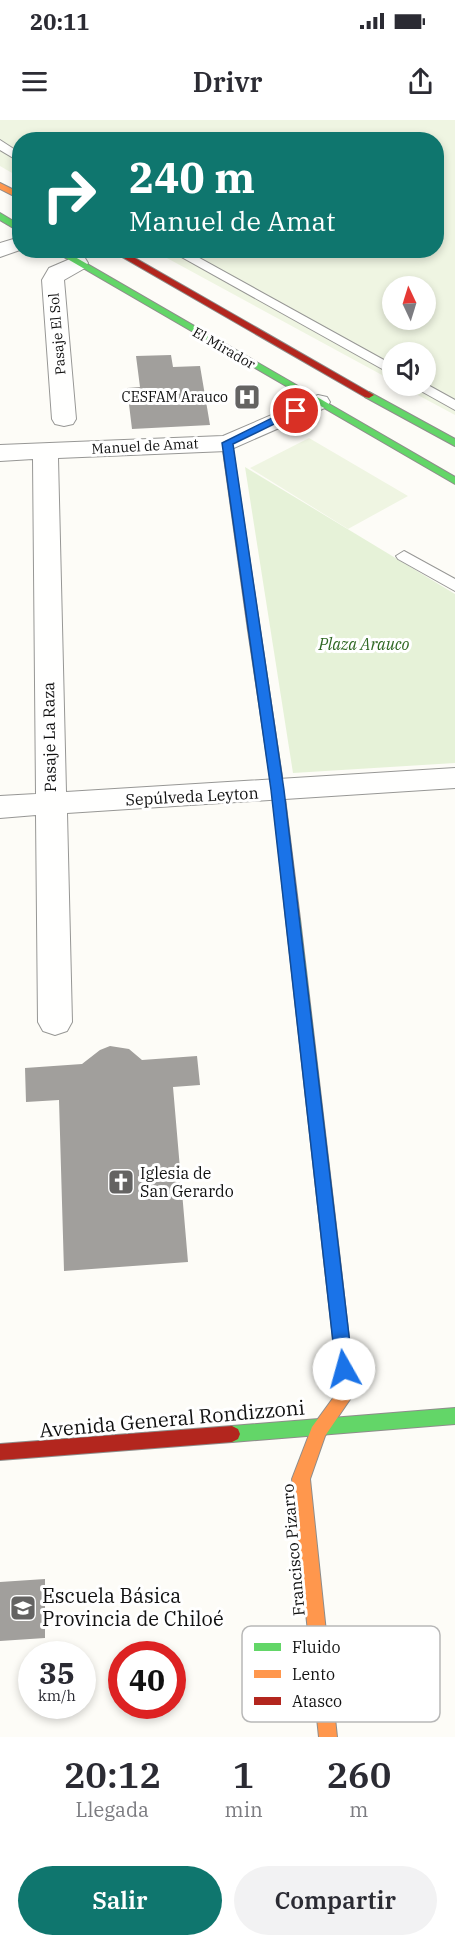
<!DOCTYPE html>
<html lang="es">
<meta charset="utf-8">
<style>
:root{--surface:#fff;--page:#f2f2f3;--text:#2b2b33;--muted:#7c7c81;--accent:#0f766e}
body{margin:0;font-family:"IBM Plex Serif",serif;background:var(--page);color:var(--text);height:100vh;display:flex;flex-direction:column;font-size:22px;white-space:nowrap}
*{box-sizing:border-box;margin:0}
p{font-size:20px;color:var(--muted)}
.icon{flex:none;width:33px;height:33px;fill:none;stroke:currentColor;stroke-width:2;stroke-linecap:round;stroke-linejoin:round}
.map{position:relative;height:1617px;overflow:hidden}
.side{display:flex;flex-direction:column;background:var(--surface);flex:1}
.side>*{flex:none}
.banner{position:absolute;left:12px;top:12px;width:432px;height:126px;border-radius:24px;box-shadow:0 3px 9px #0003;background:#0f766e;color:#fff;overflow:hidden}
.needle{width:39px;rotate:356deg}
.tools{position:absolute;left:382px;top:156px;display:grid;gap:12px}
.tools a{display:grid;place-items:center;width:54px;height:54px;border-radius:50%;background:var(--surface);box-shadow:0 3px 9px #0003;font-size:30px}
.speed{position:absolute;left:18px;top:1521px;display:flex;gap:12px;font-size:30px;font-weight:700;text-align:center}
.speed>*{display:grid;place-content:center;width:78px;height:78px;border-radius:50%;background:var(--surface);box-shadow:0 3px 9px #0003;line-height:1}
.speed small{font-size:15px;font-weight:400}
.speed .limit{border:9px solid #d22;background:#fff;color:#111}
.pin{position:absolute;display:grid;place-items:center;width:51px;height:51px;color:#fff;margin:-26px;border:3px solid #fff;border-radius:50%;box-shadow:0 2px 6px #0007}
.me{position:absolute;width:66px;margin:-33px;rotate:353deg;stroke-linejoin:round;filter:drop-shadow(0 0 4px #0008)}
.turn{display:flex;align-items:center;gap:21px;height:126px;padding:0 18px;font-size:27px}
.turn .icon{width:78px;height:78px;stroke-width:2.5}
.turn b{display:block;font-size:42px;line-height:51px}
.eta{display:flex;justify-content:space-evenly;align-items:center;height:102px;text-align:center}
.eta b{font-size:36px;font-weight:600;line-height:42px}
.primary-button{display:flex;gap:12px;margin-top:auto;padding:12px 18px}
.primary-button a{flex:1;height:69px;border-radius:36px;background:var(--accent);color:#fff;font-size:24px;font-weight:600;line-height:69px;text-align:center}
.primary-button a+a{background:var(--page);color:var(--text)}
.status{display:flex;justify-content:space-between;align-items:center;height:42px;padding:0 30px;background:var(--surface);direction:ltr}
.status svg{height:16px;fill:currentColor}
header{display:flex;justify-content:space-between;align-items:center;height:78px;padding:0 18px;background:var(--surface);font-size:27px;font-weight:600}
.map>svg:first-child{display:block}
.green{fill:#e6f2d8}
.pitch{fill:#eff5e2;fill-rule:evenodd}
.building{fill:#a19f9c}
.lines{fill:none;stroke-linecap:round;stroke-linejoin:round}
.lane-casing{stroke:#979795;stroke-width:2}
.street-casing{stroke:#979795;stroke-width:2}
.fast-casing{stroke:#8e8d8b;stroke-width:2}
.slow-casing{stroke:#8e8d8b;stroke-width:2}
.jam-casing{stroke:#8e8d8b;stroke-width:2}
.lane{fill:#fffffe;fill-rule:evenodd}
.street{fill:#fffffe;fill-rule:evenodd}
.fast{fill:#63d668;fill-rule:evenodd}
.slow{fill:#ff974d;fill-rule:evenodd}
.jam{fill:#b3261e;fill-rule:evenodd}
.route{fill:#1a73e8;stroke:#114b97;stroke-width:1.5}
.labels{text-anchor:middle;stroke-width:6;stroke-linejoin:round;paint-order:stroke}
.far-street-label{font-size:14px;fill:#111;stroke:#fff}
.far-poi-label{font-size:14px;fill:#111;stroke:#fff;text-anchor:end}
.park-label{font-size:16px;font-style:italic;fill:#2e6722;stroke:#fff}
.street-label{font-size:16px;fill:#111;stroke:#fff}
.poi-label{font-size:16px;fill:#111;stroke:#fff;text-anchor:start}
.near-street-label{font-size:20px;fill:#111;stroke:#fff}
.near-poi-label{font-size:20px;fill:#111;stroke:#fff;text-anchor:start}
.key{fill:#fff;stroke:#b8b8b8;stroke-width:1.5}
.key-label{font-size:16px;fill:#111}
</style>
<div class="status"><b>20:11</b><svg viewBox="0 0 49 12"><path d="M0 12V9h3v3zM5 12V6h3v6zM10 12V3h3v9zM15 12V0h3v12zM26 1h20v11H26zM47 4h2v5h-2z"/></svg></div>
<header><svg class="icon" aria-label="menu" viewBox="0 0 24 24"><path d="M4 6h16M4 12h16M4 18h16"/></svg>Drivr<svg class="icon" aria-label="share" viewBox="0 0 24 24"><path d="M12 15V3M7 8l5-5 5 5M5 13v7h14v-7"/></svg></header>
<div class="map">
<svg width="455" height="1617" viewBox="0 0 455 1617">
<rect width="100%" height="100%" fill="#fdfcf7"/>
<!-- green -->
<path class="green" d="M245,347L455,474V643L293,653Z"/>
<!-- pitch -->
<path class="pitch" d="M0,0H455V295L401,266H426V232H393V261L154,131L436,130V20H20L19,57L0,46ZM393,166H426V200H393Z
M309,318L408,376L348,409L250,348Z"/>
<!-- building -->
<path class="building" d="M171,235L173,247L200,246L210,305L132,309L127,268L140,267L136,236Z
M110,926L129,929L142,940L197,936L200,965L173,967L188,1142L64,1151L59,980L26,982L25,948L82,944L100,930Z
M45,1459V1518L0,1521V1462Z"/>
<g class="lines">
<defs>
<path id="lane" d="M0,20L20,33V42L0,30Z
M169,130H185L393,245V255Z
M426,264L455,280V290L412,266Z
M404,431L455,459V471L398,439L396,436Z"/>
<path id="street" d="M20,117V130L0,137V123Z
M77,136L85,138L88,143L85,148L64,160L76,299L73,304L64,306L55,304L52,299L42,160L49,148Z
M318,275L327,277L330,282L327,287L227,331L58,338L66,672L455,648V668L67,693L72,902L67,911L55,915L43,911L38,902L36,695L0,698V676L36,674L33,339L0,341V325L223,316Z"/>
<path id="fast" d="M0,93L20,105V112L0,100Z
M52,130H63L455,357V364Z
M369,272L455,319V326L365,277V273Z
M293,794L300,799L340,1140L338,1145L332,1147L326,1145L324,1140L286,799Z
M455,1288V1304L232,1322L226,1319L224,1314L226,1309L232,1306Z"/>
<path id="slow" d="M0,63L20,73V79L0,69Z
M254,506L260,510L284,670L300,799L293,804L286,799L272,670L248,510Z
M332,1133L338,1135L340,1140L355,1272L325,1316L310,1359L337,1617H319L292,1359L312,1307L339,1270L324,1140L326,1135Z"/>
<path id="jam" d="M110,130H121L374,275L369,278L365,277Z
M227,320L232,323L260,510L254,514L248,510L222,323Z
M232,1306L238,1309L240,1314L238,1319L232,1322L0,1340V1324Z"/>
</defs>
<!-- lane casing -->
<use href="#lane" class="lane-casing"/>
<!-- street casing -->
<use href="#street" class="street-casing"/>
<!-- fast casing -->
<use href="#fast" class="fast-casing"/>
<!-- slow casing -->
<use href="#slow" class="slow-casing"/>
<!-- jam casing -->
<use href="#jam" class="jam-casing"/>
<!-- lane -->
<use href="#lane" class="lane"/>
<!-- street -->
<use href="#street" class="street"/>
<!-- fast -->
<use href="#fast" class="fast"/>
<!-- slow -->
<use href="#slow" class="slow"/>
<!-- jam -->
<use href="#jam" class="jam"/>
</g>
<!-- route -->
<path class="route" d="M292,288L301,291L233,324L284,670L353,1249L350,1255L344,1257L338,1255L336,1249L271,670L222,323Z"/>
<!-- icons -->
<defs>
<symbol id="hospital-square" viewBox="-11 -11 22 22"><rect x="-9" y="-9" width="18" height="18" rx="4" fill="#646362" stroke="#fff"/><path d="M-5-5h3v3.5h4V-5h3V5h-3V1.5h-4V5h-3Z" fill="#fff"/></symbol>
<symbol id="church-square" viewBox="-11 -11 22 22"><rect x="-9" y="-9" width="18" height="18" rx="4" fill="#646362" stroke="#fff"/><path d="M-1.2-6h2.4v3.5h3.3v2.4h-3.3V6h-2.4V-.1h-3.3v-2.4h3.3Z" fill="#fff"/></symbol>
<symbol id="school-square" viewBox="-11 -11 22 22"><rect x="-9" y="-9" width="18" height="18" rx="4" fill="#646362" stroke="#fff"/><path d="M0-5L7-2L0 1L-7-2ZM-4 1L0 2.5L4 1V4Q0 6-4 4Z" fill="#fff"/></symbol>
</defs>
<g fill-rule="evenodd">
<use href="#hospital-square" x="232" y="262" width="30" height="30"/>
<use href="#church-square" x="106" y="1047" width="30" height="30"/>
<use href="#school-square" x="8" y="1473" width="30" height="30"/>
</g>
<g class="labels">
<!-- far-street labels -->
<g class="far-street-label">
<text transform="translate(57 214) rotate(-95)" y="5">Pasaje El Sol</text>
<text transform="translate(224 228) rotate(30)" y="5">El Mirador</text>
<text transform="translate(145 326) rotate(-3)" y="5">Manuel de Amat</text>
</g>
<!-- far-poi labels -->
<g class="far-poi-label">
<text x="228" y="282">CESFAM Arauco</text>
</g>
<!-- park labels -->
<g class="park-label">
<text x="364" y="530">Plaza Arauco</text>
</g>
<!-- street labels -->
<g class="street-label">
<text transform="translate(49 617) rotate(-91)" y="6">Pasaje La Raza</text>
<text transform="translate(192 676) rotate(-3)" y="6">Sepúlveda Leyton</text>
<text transform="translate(293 1430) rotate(-95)" y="6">Francisco Pizarro</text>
</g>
<!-- poi labels -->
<g class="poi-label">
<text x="140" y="1059">Iglesia de<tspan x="140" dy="18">San Gerardo</tspan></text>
</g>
<!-- near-street labels -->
<g class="near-street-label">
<text transform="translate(172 1299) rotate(-5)" y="7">Avenida General Rondizzoni</text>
</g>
<!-- near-poi labels -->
<g class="near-poi-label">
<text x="42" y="1483">Escuela Básica<tspan x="42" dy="23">Provincia de Chiloé</tspan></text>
</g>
</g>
<!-- legend -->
<rect x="242" y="1506" width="198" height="96" rx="9" class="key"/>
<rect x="254" y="1523" width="27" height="8" fill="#63d668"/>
<rect x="254" y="1550" width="27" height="8" fill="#ff974d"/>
<rect x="254" y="1577" width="27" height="8" fill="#b3261e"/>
<g class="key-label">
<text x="292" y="1533">Fluido</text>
<text x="292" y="1560">Lento</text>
<text x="292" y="1587">Atasco</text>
</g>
</svg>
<div class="tools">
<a><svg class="needle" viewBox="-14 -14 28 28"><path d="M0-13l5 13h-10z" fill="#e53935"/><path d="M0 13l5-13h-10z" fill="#7c7c81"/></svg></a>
<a><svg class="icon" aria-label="sound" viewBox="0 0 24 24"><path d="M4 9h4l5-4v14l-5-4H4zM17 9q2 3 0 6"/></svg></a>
</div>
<div class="speed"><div>35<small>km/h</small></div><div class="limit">40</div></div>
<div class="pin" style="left:296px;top:291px;background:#d93025"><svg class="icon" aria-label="arrive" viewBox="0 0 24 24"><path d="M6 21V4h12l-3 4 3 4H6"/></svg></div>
<svg class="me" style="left:344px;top:1249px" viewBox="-20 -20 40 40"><circle r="19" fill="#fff"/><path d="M0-13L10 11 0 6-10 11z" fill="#1a73e8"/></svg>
<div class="banner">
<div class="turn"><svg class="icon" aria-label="right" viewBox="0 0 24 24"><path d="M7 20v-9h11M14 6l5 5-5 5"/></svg><div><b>240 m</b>Manuel de Amat</div></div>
</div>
</div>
<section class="side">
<div class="eta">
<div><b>20:12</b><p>Llegada</p></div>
<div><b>1</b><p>min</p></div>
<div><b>260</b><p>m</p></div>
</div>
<div class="primary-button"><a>Salir</a><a>Compartir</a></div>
</section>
